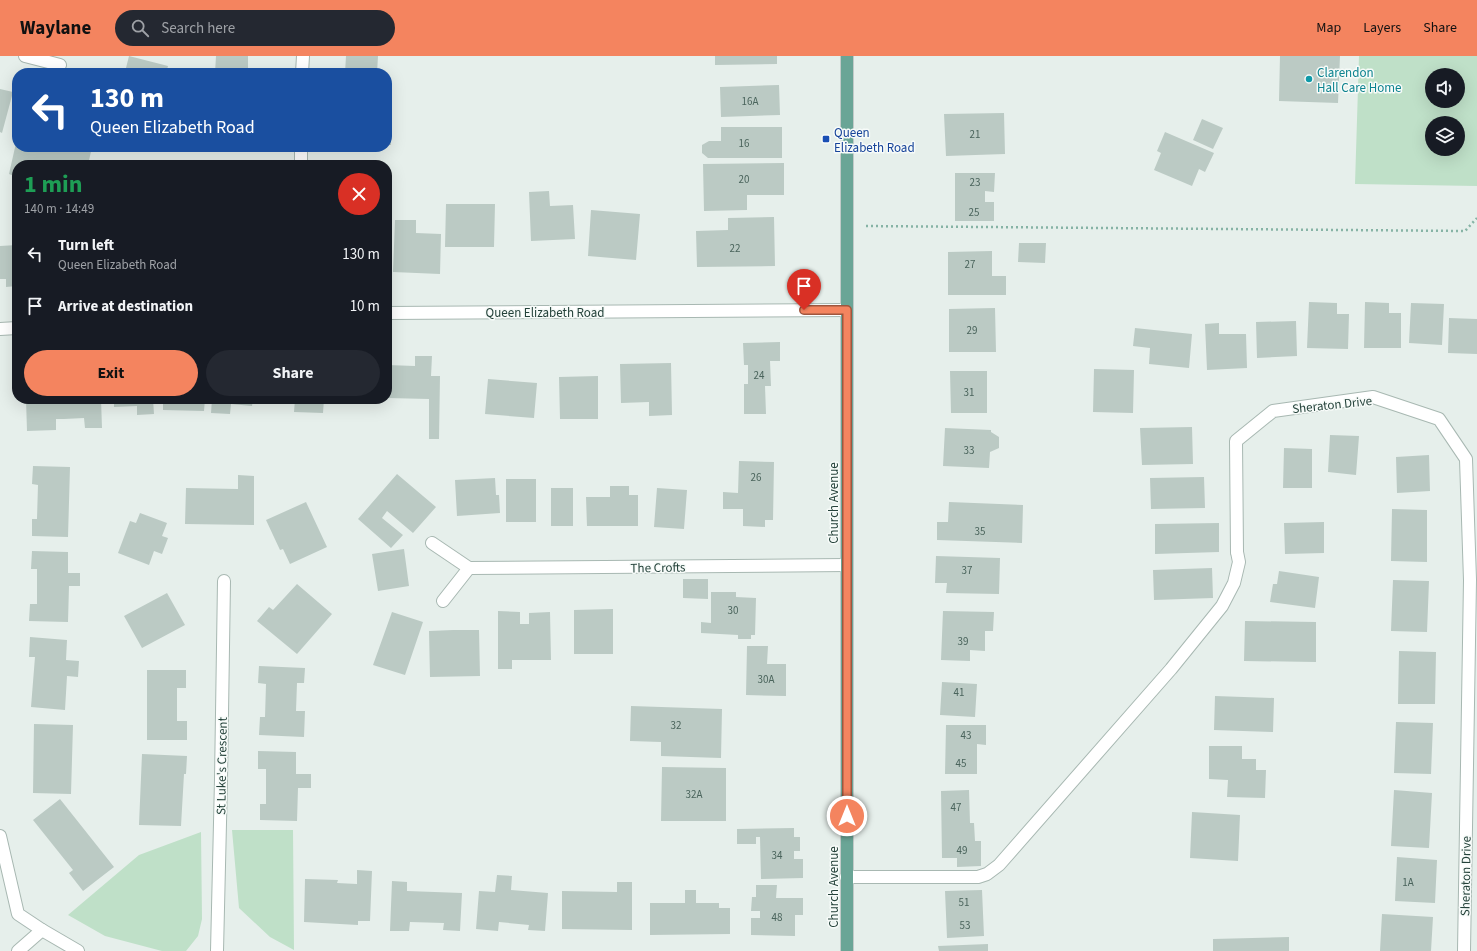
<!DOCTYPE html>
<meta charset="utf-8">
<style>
:root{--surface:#171b24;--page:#242831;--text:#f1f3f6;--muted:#9ea1a6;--accent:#f4845f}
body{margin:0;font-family:"Source Sans 3",sans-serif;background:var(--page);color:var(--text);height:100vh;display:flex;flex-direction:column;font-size:15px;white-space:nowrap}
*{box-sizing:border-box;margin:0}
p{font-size:13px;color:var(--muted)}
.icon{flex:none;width:22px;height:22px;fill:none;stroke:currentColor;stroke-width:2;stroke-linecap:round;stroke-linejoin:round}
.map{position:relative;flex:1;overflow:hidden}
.sheet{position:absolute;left:12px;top:104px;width:380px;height:244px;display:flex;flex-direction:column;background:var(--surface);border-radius:16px;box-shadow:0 4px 16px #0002}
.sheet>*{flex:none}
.top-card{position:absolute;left:12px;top:12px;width:380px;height:84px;border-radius:16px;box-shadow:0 4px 16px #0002;background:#1a4fa0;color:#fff;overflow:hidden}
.controls{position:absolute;left:1425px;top:12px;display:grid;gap:8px}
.controls a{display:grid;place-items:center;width:40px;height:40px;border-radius:50%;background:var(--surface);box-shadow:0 4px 16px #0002;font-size:20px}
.pin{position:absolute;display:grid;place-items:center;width:34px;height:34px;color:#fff;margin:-41px -17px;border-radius:50% 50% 50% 0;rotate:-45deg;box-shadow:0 0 4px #0007}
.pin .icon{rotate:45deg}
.me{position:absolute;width:44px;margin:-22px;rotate:0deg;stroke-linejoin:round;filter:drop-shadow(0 0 3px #0008)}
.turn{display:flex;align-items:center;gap:14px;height:84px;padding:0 12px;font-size:18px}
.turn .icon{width:52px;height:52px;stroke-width:2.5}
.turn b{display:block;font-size:28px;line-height:34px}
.round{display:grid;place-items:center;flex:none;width:42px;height:42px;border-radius:21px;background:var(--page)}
.head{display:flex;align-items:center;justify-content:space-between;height:68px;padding:0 12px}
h1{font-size:24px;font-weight:700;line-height:30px;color:#1e9e55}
.action{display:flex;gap:8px;margin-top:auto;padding:8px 12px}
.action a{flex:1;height:46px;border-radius:24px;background:var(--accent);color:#111;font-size:16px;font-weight:700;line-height:46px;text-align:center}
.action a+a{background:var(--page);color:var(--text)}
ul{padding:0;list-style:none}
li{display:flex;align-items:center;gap:12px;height:52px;padding:0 12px}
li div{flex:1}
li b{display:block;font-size:15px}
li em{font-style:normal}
header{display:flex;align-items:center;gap:24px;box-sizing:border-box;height:56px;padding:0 20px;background:var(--accent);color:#111}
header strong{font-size:19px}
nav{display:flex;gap:22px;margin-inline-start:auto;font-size:14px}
.search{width:280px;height:36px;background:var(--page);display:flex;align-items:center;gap:10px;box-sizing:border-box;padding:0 14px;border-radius:22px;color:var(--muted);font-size:15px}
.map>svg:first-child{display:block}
.green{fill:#bfe0c8;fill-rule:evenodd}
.building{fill:#bbcac4}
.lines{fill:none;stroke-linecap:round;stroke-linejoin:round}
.lane-casing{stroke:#a8b8b2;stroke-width:14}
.street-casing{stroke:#a8b8b2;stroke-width:14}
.primary-casing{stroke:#c2cac8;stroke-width:14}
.path{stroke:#86b3a5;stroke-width:2.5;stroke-dasharray:2 3;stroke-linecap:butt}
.lane{stroke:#fff;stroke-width:12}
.street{stroke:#fff;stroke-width:12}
.primary{stroke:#6aa596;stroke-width:12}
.route-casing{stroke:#9f563e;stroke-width:10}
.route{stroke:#f4845f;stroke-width:7}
.culture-dot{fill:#0f9aa8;stroke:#f7fbf9;stroke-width:1.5}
.transit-dot{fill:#1a4fb4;stroke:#f7fbf9;stroke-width:1.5}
.labels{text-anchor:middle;stroke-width:3;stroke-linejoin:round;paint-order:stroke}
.number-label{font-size:11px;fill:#4a645c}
.culture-label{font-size:13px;fill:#0d838f;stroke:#f7fbf9;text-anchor:start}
.transit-label{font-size:13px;fill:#164399;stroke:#f7fbf9;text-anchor:start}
.street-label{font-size:13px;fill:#24423a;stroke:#f7fbf9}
</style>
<header>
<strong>Waylane</strong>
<div class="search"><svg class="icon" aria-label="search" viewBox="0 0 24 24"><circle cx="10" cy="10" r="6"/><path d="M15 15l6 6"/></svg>Search here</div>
<nav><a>Map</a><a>Layers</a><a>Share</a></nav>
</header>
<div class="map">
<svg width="1477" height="895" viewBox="0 0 1477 895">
<rect width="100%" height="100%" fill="#e6efeb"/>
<!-- green -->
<path class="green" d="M1359,0H1477V130L1355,128ZM1432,19H1458V45H1432ZM1432,67H1458V93H1432Z
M232,774H293L294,894L270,881L239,852Z
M201,776L202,863L198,880L186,895H162L105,880L68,859L139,799Z"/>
<!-- building -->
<path class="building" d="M129,0L168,10L166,17L125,16Z
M216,0H248V17H215Z
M346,0H378L377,17H345Z
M715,0H777V8L715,9Z
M1280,0H1340L1338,47L1279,45Z
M779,29L780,59L721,61L720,31Z
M0,33L13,36L2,77L0,76Z
M387,51H390L391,89H387Z
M1004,57L1005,98L946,100L944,58Z
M1202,63L1223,72L1213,93L1193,84Z
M721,71H782V102H708L702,97V89L709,85H721Z
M1165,76L1214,97L1205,116L1199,113L1192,130L1154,114L1161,97L1157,95Z
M16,87L17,91H92L88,109H17V121L9,118Z
M216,91H246V93L216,92Z
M369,104V109H340L339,106Z
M784,107V139H747V154L704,155L703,108Z
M955,117H995L994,136L985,135V146H994V165H955Z
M549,135L550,150L573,149L575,183L531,185L529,136Z
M446,148H495L494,191H445Z
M591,154L640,158L636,204L588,200Z
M774,161L775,210L697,211L696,175L728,174V162Z
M395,164H416V177L441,178L440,218L393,216Z
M1019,187H1046L1045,207L1018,206Z
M17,189V230L6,231V223H0V190Z
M992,195V220H1006V239H948V196Z
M1309,246L1337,247V258H1349L1348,293L1307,292Z
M1365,246L1389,247V257H1401V292H1364Z
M1411,247L1444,248L1442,289L1409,287Z
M995,252L996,296H949V253Z
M1449,262L1477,263V298L1448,297Z
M1296,265L1297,300L1257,302L1256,266Z
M1219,267V278H1246L1247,312L1207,314L1205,268Z
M1135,272L1192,278L1189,312L1149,308L1150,292L1133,290Z
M780,286V305H770L771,330H765L766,358H744V328H748V309H744L743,287Z
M415,300H432L431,320H440L439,383H429V343L387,342V309L415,310Z
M671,307L672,359L649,360V346L621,347L620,308Z
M1094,313L1134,314L1133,357L1093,356Z
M950,315H987V357H951Z
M598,320V363H560L559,321Z
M488,323L537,327L534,362L485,358Z
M26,343H101L102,372H85L84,362L64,363H56V374L27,375Z
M114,343H153L154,358L137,359V350L114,351Z
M163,343H205L204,355L163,354Z
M212,343H253L252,350L231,348L230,358L211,357Z
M295,343H324L323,357L294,356Z
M1192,371L1193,408L1142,409L1140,372Z
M945,372L991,374V376L999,381V392L990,396L989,412L943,410Z
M1330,379L1359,380L1356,419L1328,416Z
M1284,392L1312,393V432H1283Z
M1429,399L1430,435L1397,437L1396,401Z
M739,405L774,406L773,464H765V471L743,470V453H723V436L738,437Z
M33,410L70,411L68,481L32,480V463H37L38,429L32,428Z
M397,418L436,451L413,477L387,455L382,462L403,479L391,492L358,463Z
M238,419L254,420V469L185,468L186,432L238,433Z
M1204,421L1205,452L1151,453L1150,422Z
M495,422L496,439H499L500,457L457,460L455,424Z
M506,423H536V466H506Z
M610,430H629V439H638V470H587L586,441H610Z
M551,432H573V470H551Z
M657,432L687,434L684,473L654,471Z
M306,446L327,491L290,508L283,493L280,494L266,464Z
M949,446L1023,449L1022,487L937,484V466H948Z
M1392,453L1427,454V506L1391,505Z
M140,457L167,467L162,480L168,482L162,498L154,495L149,509L118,497L130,465L136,467Z
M1324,466V497L1285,498L1284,467Z
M1219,467V496L1155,498V468Z
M404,493L409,530L378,535L372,498Z
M32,495L68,496V517H80V530H69L68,566L29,565L30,548H37V513H31Z
M936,500L1000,502L999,538L946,537L947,527H935Z
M1212,512L1213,542L1154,544L1153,514Z
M1279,515L1319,521L1315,552L1270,546L1273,528H1277Z
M683,523H708V543L683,542Z
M1393,524L1429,525L1427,576L1391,575Z
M297,528L332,558L297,598L257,565L269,551L273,554Z
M711,536H736V541L756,542L755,579H751V583H738V579L701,577V566L711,567Z
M167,537L185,569L142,592L124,560Z
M613,553V598H574V554Z
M498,555L520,556V568H529V557L550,556L551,604H512V613H498Z
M943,555L994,556L993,575H985V595L970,594V605L941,604Z
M392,556L423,566L405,619L373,609Z
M1245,565L1316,566V606L1244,605Z
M453,574H479L480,620L430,621L429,575Z
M30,581L67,584L66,604L79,605L78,621L67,620L65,654L31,651L35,601H29Z
M747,590H768L767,608H786V640L746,639Z
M1399,595L1436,596L1435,648H1398Z
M259,610L305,612L304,627H297L296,655H305L304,681L259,679L260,661H265L266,628L258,627Z
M147,614H186V632H177V665H187V684H147Z
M942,626L977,628L975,661L940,659Z
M1215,640L1274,642L1273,676L1214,674Z
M631,650L722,653L721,702L661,700V686L630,685Z
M1396,666L1433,667L1431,718L1394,717Z
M34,668L73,669L71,738L33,737Z
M946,669H986V689L977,688V718H945Z
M1209,690H1242V703H1256V714H1266L1265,742L1227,741L1228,724L1209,723Z
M258,695L296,696V718H311V732H298L297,765L260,764V748H266V713H258Z
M142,698L187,700L186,718H184L181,770L139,769Z
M662,711L726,712V765H661Z
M969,734L970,767H974L975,785H981V810L957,811V802H942L941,735Z
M1394,734L1432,737L1429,792L1391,790Z
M60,743L114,811L83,835L69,817L73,814L33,764Z
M1192,756L1240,759L1238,805L1190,802Z
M794,772V781H800V795H794V803H803V822L761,823L760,781H756V788H737V773Z
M1397,801L1437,804L1435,847L1395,845Z
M357,814L372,815L370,865H358V869L304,866L305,823L338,824L337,827L357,828Z
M497,819L512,820L511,834L548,837L545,875L528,874L529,869L499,866L498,875L476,873L479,835L495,836Z
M392,825L407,826V835L462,837L460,875L443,874L444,867L410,866L409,875H390Z
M617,826H632V874L562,873V835L617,836Z
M756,829H777L776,842H803V859H795V880L751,879V862H760V855H751L752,841H756Z
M685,834H696V847H719V852H730V878L650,879V847H685Z
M982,834L984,880L947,882L945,835Z
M1382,858L1433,861L1431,895H1380Z
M1289,881V895H1213V883Z
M988,888V895H939L938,890Z"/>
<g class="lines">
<defs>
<path id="lane" d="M846,821H978L987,818L999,809L1171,613L1222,550L1234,527L1239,506L1237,496
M18,895L42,874"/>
<path id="street" d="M25,0L60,9
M302,17L303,0
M301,109V91
M387,257L847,254
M0,273L17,272
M432,487L469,512L443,545
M1237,496L1236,385L1273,355L1373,341L1439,363L1466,403L1470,524L1464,895
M469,512L847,509
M0,780L18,858L42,874L78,895
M217,895L221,724L224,525"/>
<path id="primary" d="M847,895V0"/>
</defs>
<!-- lane casing -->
<use href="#lane" class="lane-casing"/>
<!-- street casing -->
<use href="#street" class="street-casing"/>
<!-- primary casing -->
<use href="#primary" class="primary-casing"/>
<!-- path -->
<path class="path" d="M866,170L1465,175L1477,162"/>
<!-- lane -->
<use href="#lane" class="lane"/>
<!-- street -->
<use href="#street" class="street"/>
<!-- primary -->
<use href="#primary" class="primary"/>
</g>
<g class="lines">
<defs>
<path id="route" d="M804,254H847V760"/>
</defs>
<!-- route casing -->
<use href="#route" class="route-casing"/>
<!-- route -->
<use href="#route" class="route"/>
</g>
<!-- markers -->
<circle class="culture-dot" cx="1309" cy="23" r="4"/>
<rect class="transit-dot" x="822" y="79" width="8" height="8" rx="2"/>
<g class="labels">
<!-- number labels -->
<g class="number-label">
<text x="750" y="49">16A</text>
<text x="975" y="82">21</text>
<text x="744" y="91">16</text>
<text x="744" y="127">20</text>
<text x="975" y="130">23</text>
<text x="974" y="160">25</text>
<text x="735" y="196">22</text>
<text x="970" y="212">27</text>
<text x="972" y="278">29</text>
<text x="759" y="323">24</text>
<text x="969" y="340">31</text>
<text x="969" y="398">33</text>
<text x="756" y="425">26</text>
<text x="980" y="479">35</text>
<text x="967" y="518">37</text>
<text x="733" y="558">30</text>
<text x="963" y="589">39</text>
<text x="766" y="627">30A</text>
<text x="959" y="640">41</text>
<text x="676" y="673">32</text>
<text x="966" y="683">43</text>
<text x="961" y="711">45</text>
<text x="694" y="742">32A</text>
<text x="956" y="755">47</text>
<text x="962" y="798">49</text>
<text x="777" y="803">34</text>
<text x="1408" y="830">1A</text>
<text x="964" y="850">51</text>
<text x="777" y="865">48</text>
<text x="965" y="873">53</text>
</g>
<!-- culture labels -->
<g class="culture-label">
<text x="1317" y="21">Clarendon<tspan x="1317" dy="15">Hall Care Home</tspan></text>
</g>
<!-- transit labels -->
<g class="transit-label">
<text x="834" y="81">Queen<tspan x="834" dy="15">Elizabeth Road</tspan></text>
</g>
<!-- street labels -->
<g class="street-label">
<text x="545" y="261">Queen Elizabeth Road</text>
<text transform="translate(1332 348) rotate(-6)" y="5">Sheraton Drive</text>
<text transform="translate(833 447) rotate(-90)" y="5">Church Avenue</text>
<text transform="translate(658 511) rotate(-1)" y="5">The Crofts</text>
<text transform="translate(221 710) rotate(-89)" y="5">St Luke's Crescent</text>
<text transform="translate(1465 820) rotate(-89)" y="5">Sheraton Drive</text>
<text transform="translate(833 831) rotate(-90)" y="5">Church Avenue</text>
</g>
</g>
</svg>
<div class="controls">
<a><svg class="icon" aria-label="sound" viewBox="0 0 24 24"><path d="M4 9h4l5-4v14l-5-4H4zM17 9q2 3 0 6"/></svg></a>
<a><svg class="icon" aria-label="layers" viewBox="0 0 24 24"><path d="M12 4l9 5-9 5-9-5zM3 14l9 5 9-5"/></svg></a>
</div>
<div class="pin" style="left:804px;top:254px;background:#d93025"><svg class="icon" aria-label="arrive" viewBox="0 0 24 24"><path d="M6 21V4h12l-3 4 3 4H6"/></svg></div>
<svg class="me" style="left:847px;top:760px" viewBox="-20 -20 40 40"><circle r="17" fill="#f4845f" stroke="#fff" stroke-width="3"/><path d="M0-11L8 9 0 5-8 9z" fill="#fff"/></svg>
<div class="top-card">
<div class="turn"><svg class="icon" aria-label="left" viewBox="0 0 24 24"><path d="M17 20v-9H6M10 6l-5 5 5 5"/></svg><div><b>130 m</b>Queen Elizabeth Road</div></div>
</div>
<section class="sheet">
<div class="head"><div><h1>1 min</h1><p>140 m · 14:49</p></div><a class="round" style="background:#d93025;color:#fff"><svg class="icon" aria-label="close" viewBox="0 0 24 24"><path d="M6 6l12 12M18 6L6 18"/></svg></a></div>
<ul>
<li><svg class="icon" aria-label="left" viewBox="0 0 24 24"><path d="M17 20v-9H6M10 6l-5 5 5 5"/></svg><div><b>Turn left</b><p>Queen Elizabeth Road</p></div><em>130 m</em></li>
<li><svg class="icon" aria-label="arrive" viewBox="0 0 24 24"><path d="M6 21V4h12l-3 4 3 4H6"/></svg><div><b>Arrive at destination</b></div><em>10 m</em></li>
</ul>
<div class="action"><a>Exit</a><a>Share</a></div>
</section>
</div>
